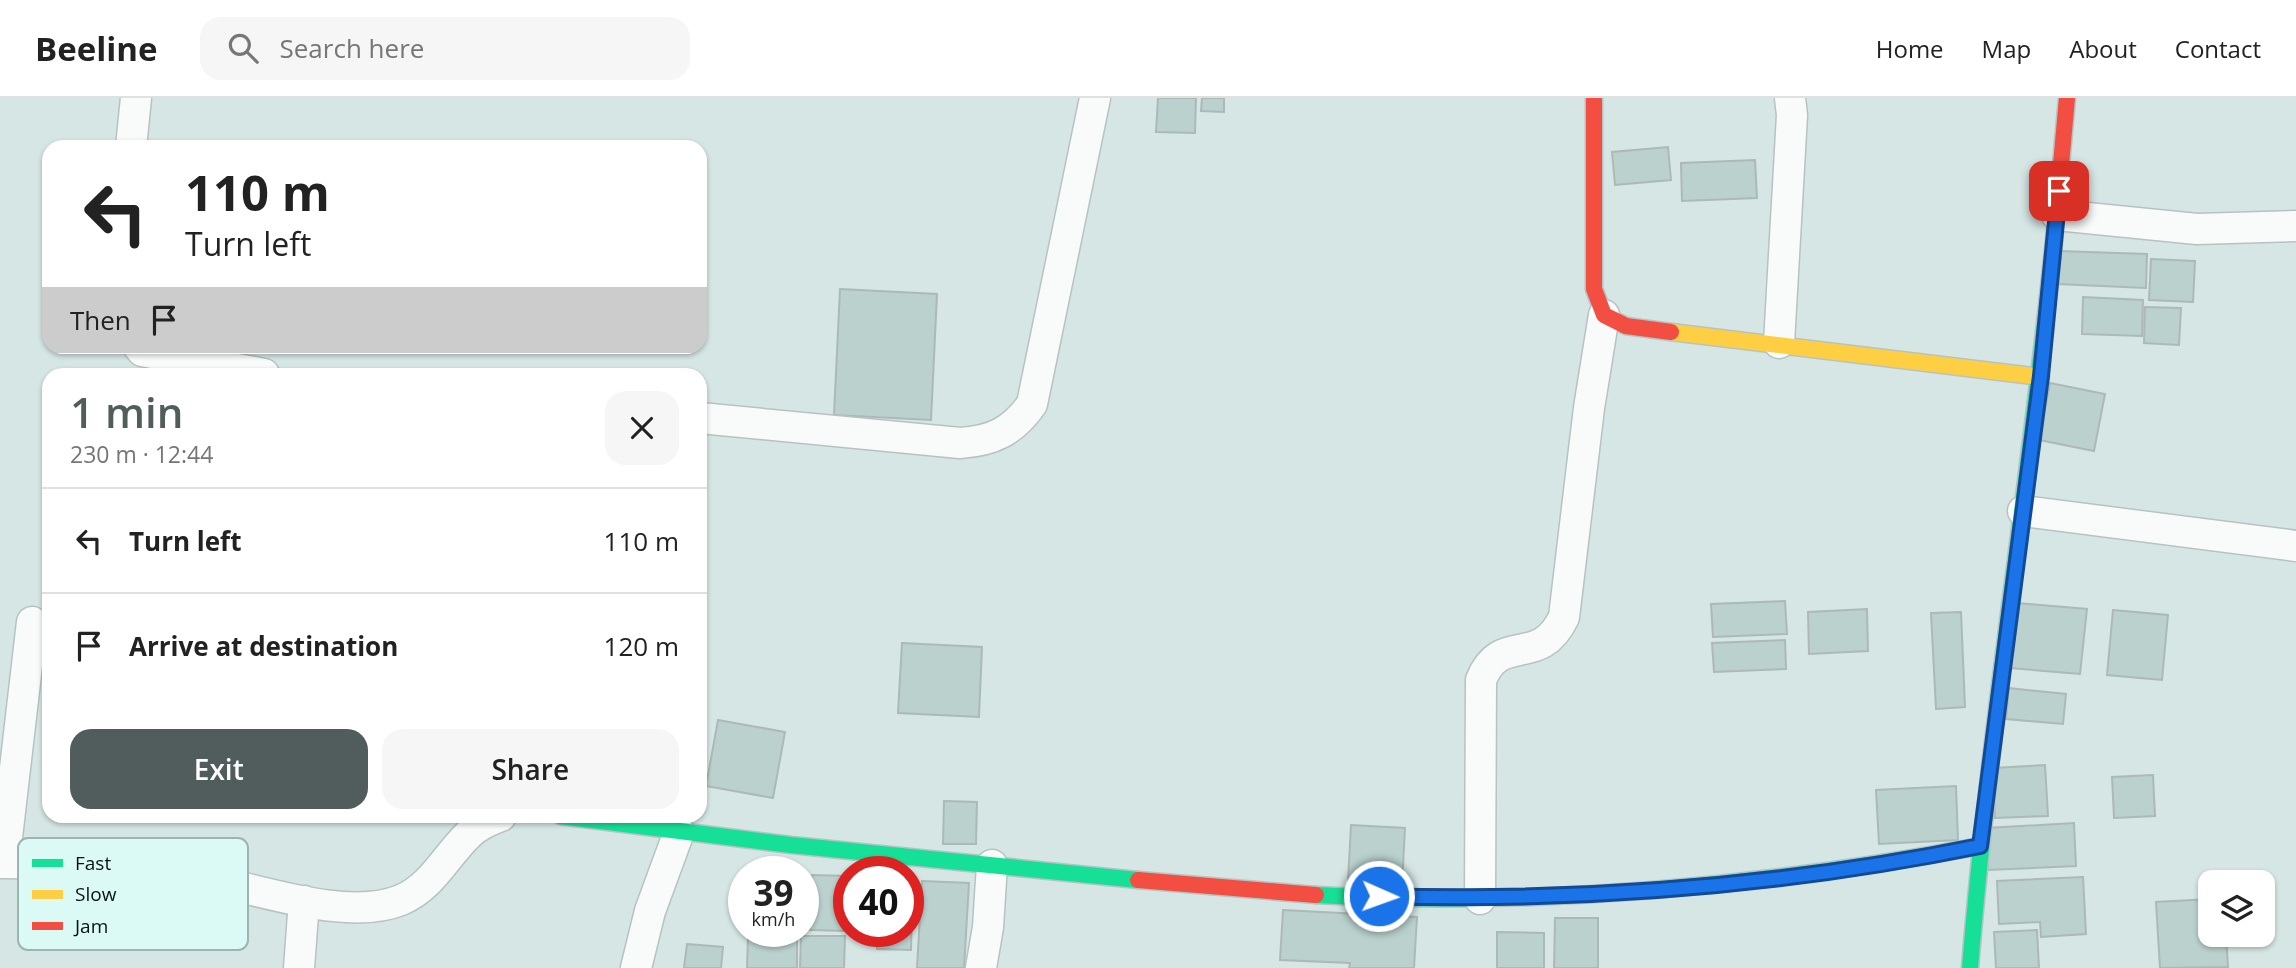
<!DOCTYPE html>
<meta charset="utf-8">
<style>
:root{--surface:#fff;--page:#f6f6f6;--text:#222;--muted:#767676;--line:#e0e0e0;--accent:#505d5c}
body{margin:0;font-family:"Open Sans",sans-serif;background:var(--page);color:var(--text);height:100vh;display:flex;flex-direction:column;font-size:26px;white-space:nowrap}
*{box-sizing:border-box;margin:0}
p{font-size:23px;color:var(--muted)}
.icon{flex:none;width:38px;height:38px;fill:none;stroke:currentColor;stroke-width:2;stroke-linecap:round;stroke-linejoin:round}
.map{position:relative;flex:1;overflow:hidden}
.sheet{position:absolute;left:42px;top:270px;width:665px;height:455px;display:flex;flex-direction:column;background:var(--surface);border-radius:21px;box-shadow:0 2px 5px #0004}
.sheet>*{flex:none}
.banner{position:absolute;left:42px;top:42px;width:665px;height:214px;border-radius:21px;box-shadow:0 2px 5px #0004;background:#fff;color:var(--text);overflow:hidden}
.fabs{position:absolute;left:2198px;top:772px;display:grid;gap:14px}
.fabs a{display:grid;place-items:center;width:77px;height:77px;border-radius:14px;background:var(--surface);box-shadow:0 2px 5px #0004;font-size:35px}
.speed{position:absolute;left:728px;top:758px;display:flex;gap:14px;font-size:35px;font-weight:700;text-align:center}
.speed>*{display:grid;place-content:center;width:91px;height:91px;border-radius:50%;background:var(--surface);box-shadow:0 2px 5px #0004;line-height:1}
.speed small{font-size:18px;font-weight:400}
.speed .limit{border:10px solid #d22;background:#fff;color:#111}
.pin{position:absolute;display:grid;place-items:center;width:60px;height:60px;color:#fff;margin:-30px;border-radius:14px;box-shadow:0 4px 10px #0006}
.me{position:absolute;width:77px;margin:-38px;rotate:92deg;stroke-linejoin:round;filter:drop-shadow(0 0 5px #0008)}
.turn{display:flex;align-items:center;gap:24px;height:147px;padding:0 28px;font-size:32px}
.turn .icon{width:91px;height:91px;stroke-width:2.5}
.turn b{display:block;font-size:49px;line-height:60px}
.then{display:flex;align-items:center;height:66px;padding:0 28px;background:#0003;gap:14px;font-size:26px}
.round{display:grid;place-items:center;flex:none;width:74px;height:74px;border-radius:21px;background:var(--page)}
.summary{display:flex;align-items:center;justify-content:space-between;height:119px;padding:0 28px}
h1{font-size:42px;font-weight:600;line-height:52px;color:var(--accent)}
.cta{display:flex;gap:14px;margin-top:auto;padding:14px 28px}
.cta a{flex:1;height:80px;border-radius:21px;background:var(--accent);color:#fff;font-size:28px;font-weight:600;line-height:80px;text-align:center}
.cta a+a{background:var(--page);color:var(--text)}
ul{padding:0;list-style:none}
li{display:flex;align-items:center;gap:21px;height:105px;padding:0 28px;border-top:2px solid var(--line)}
li div{flex:1}
li b{display:block;font-size:26px}
li em{font-style:normal}
header{display:flex;align-items:center;gap:42px;box-sizing:border-box;height:98px;padding:0 35px;background:var(--surface);border-bottom:2px solid var(--line)}
header strong{font-size:33px}
nav{display:flex;gap:38px;margin-inline-start:auto;font-size:24px}
.search{width:490px;height:63px;background:var(--page);display:flex;align-items:center;gap:18px;box-sizing:border-box;padding:0 24px;border-radius:21px;color:var(--muted);font-size:26px}
.map>svg:first-child{display:block}
.building{fill:#bad1ce;stroke:#acb9b7;stroke-width:2}
.lines{fill:none;stroke-linecap:round;stroke-linejoin:round}
.street-casing{stroke:#b6c3c2;stroke-width:33}
.fast-casing{stroke:#b6c3c2;stroke-width:19}
.slow-casing{stroke:#b6c3c2;stroke-width:19}
.jam-casing{stroke:#b6c3c2;stroke-width:19}
.street{stroke:#f9fbfb;stroke-width:30}
.fast{stroke:#16e098;stroke-width:16}
.slow{stroke:#ffcf43;stroke-width:16}
.jam{stroke:#f24e42;stroke-width:16}
.route-casing{stroke:#114b97;stroke-width:18}
.route{stroke:#1a73e8;stroke-width:12}
.key{fill:#dbfaf6;stroke:#9cb5b2;stroke-width:2}
.key-label{font-size:19px;fill:#081312}
</style>
<header>
<strong>Beeline</strong>
<div class="search"><svg class="icon" aria-label="search" viewBox="0 0 24 24"><circle cx="10" cy="10" r="6"/><path d="M15 15l6 6"/></svg>Search here</div>
<nav><a>Home</a><a>Map</a><a>About</a><a>Contact</a></nav>
</header>
<div class="map">
<svg width="2296" height="870" viewBox="0 0 2296 870">
<rect width="100%" height="100%" fill="#d5e6e4"/>
<!-- building -->
<path class="building" d="M1158,0H1196L1195,35L1156,34Z
M1202,0H1224V14L1201,13Z
M1668,49L1671,82L1615,87L1612,54Z
M1755,62L1757,100L1682,103L1681,65Z
M2059,153L2147,156L2146,190L2057,186Z
M2151,161L2195,163L2193,204L2149,202Z
M840,191L937,196L931,322L834,317Z
M2083,199L2143,202L2142,238L2082,236Z
M2145,209L2181,210L2179,247L2144,245Z
M2050,285L2105,296L2094,353L2039,342Z
M1785,503L1787,536L1713,539L1711,506Z
M2016,505L2087,511L2080,576L2010,570Z
M1867,511L1868,553L1809,556L1808,514Z
M2113,512L2168,517L2162,582L2107,577Z
M1961,514L1965,609L1936,611L1931,515Z
M1785,542L1786,571L1714,574L1712,545Z
M902,545L982,549L979,619L898,615Z
M2009,590L2066,596L2063,626L2006,621Z
M718,622L785,634L773,700L706,688Z
M2045,667L2048,718L1995,720L1993,670Z
M2153,677L2155,718L2114,720L2112,679Z
M1956,688L1958,742L1879,746L1876,692Z
M944,703L977,704L976,746H943Z
M2074,725L2076,768L1988,772L1986,730Z
M1351,727L1405,730L1402,786L1348,783Z
M812,777L848,778L846,833L810,832Z
M2083,779L2086,836L2041,839L2040,824L1999,826L1997,783Z
M922,783L969,785L964,870H917Z
M2210,801V836H2226L2228,869L2160,870L2156,804Z
M908,811H912L911,852L877,851L878,833H908Z
M1283,812L1417,819L1414,870H1349L1350,865L1280,862Z
M1555,820H1598V870H1554Z
M2037,832L2039,870H1996L1994,834Z
M1497,834L1544,835V870H1497Z
M801,838H845L844,870H800Z
M748,839L797,840V870H747Z
M687,846L723,849L721,870H684Z"/>
<g class="lines">
<defs>
<path id="street" d="M131,49L136,0
M2057,117L2197,131L2296,128
M1779,245L1792,17L1790,0
M138,248L142,253L264,276
M700,320L960,345C993,343 1013,333 1032,306L1095,0
M2023,413L2296,448
M0,765C61,765 120,767 181,776C243,785 342,826 401,802C432,789 445,759 469,736C477,728 490,722 501,718
M4,765L32,524
M1480,801L1481,582C1501,532 1539,572 1564,519L1589,310L1604,217
M299,870L304,803
M636,870L650,813L679,734
M981,870L988,829L992,767"/>
<path id="fast" d="M560,718L791,747L1138,782
M1316,797C1539,809 1761,789 1980,748
M1970,870C1990,620 2032,372 2056,122"/>
<path id="slow" d="M1671,234L2041,279"/>
<path id="jam" d="M1594,0V191L1604,217L1626,228L1671,234
M2056,122L2067,0
M1138,782L1316,797"/>
</defs>
<!-- street casing -->
<use href="#street" class="street-casing"/>
<!-- fast casing -->
<use href="#fast" class="fast-casing"/>
<!-- slow casing -->
<use href="#slow" class="slow-casing"/>
<!-- jam casing -->
<use href="#jam" class="jam-casing"/>
<!-- street -->
<use href="#street" class="street"/>
<!-- fast -->
<use href="#fast" class="fast"/>
<!-- slow -->
<use href="#slow" class="slow"/>
<!-- jam -->
<use href="#jam" class="jam"/>
</g>
<g class="lines">
<defs>
<path id="route" d="M1379,798C1581,804 1783,788 1980,748L2041,278L2059,93"/>
</defs>
<!-- route casing -->
<use href="#route" class="route-casing"/>
<!-- route -->
<use href="#route" class="route"/>
</g>
<!-- legend -->
<rect x="18" y="740" width="230" height="112" rx="10" class="key"/>
<rect x="32" y="761" width="31" height="8" fill="#16e098"/>
<rect x="32" y="792" width="31" height="9" fill="#ffcf43"/>
<rect x="32" y="824" width="31" height="8" fill="#f24e42"/>
<g class="key-label">
<text x="75" y="772">Fast</text>
<text x="75" y="803">Slow</text>
<text x="75" y="835">Jam</text>
</g>
</svg>
<div class="fabs">
<a><svg class="icon" aria-label="layers" viewBox="0 0 24 24"><path d="M12 4l9 5-9 5-9-5zM3 14l9 5 9-5"/></svg></a>
</div>
<div class="speed"><div>39<small>km/h</small></div><div class="limit">40</div></div>
<div class="pin" style="left:2059px;top:93px;background:#d93025"><svg class="icon" aria-label="arrive" viewBox="0 0 24 24"><path d="M6 21V4h12l-3 4 3 4H6"/></svg></div>
<svg class="me" style="left:1379px;top:798px" viewBox="-20 -20 40 40"><circle r="17" fill="#1a73e8" stroke="#fff" stroke-width="3"/><path d="M0-11L8 9 0 5-8 9z" fill="#fff"/></svg>
<div class="banner">
<div class="turn"><svg class="icon" aria-label="left" viewBox="0 0 24 24"><path d="M17 20v-9H6M10 6l-5 5 5 5"/></svg><div><b>110 m</b>Turn left</div></div>
<div class="then">Then<svg class="icon" aria-label="arrive" viewBox="0 0 24 24"><path d="M6 21V4h12l-3 4 3 4H6"/></svg></div>
</div>
<section class="sheet">
<div class="summary"><div><h1>1 min</h1><p>230 m · 12:44</p></div><a class="round"><svg class="icon" aria-label="close" viewBox="0 0 24 24"><path d="M6 6l12 12M18 6L6 18"/></svg></a></div>
<ul>
<li><svg class="icon" aria-label="left" viewBox="0 0 24 24"><path d="M17 20v-9H6M10 6l-5 5 5 5"/></svg><div><b>Turn left</b></div><em>110 m</em></li>
<li><svg class="icon" aria-label="arrive" viewBox="0 0 24 24"><path d="M6 21V4h12l-3 4 3 4H6"/></svg><div><b>Arrive at destination</b></div><em>120 m</em></li>
</ul>
<div class="cta"><a>Exit</a><a>Share</a></div>
</section>
</div>
